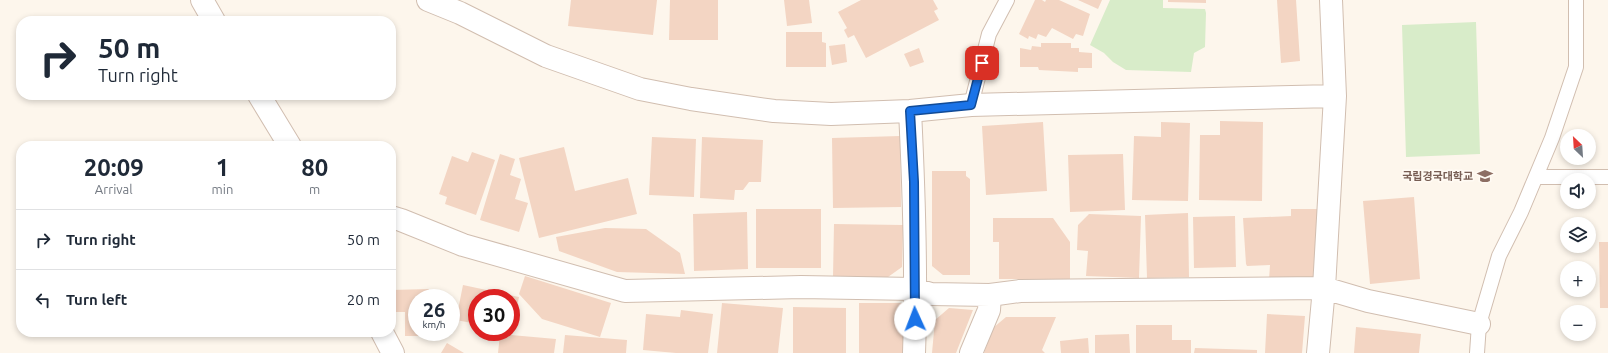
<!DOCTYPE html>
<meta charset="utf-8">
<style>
:root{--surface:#fff;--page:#f6f6f7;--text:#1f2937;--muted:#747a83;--line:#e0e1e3}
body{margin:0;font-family:Ubuntu,"Noto Sans KR",sans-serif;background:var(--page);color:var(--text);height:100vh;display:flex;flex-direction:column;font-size:15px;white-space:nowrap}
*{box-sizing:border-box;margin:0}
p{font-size:13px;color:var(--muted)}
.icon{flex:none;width:22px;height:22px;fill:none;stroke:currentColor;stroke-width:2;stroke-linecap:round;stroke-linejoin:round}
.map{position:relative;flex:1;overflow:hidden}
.sheet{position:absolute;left:16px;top:141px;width:380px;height:196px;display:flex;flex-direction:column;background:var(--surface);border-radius:16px;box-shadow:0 2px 6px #0003}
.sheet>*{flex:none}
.banner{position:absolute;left:16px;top:16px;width:380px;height:84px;border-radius:16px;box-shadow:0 2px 6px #0003;background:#fff;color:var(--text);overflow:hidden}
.needle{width:26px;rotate:335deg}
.controls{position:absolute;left:1560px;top:129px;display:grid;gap:8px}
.controls a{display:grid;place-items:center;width:36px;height:36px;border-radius:50%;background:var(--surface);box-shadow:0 2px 6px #0003;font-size:20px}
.speed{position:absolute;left:408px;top:289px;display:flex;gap:8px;font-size:20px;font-weight:700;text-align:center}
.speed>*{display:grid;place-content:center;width:52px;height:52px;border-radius:50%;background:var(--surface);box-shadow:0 2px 6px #0003;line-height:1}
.speed small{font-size:10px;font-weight:400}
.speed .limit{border:6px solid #d22;background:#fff;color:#111}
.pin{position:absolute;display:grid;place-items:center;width:34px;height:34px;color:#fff;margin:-17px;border-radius:8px;box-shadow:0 2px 6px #0006}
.me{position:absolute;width:44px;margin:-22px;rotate:358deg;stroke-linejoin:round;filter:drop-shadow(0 0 3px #0008)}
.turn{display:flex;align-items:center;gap:14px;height:84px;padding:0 16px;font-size:18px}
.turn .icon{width:52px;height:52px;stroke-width:2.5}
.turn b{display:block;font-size:28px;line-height:34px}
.eta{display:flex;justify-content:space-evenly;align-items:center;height:68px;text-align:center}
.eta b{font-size:24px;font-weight:600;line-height:28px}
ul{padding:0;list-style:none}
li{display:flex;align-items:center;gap:12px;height:60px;padding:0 16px;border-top:1px solid var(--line)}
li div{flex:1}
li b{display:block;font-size:15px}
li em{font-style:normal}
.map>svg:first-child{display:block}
.green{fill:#d8ecc9}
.building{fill:#f3d5c3}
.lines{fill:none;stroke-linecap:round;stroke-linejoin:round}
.lane-casing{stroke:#d1beb0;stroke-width:16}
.street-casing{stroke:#d1beb0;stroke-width:24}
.lane{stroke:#fff;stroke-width:14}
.street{stroke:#fff;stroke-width:22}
.route-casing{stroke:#114b97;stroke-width:10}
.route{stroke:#1a73e8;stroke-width:7}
.labels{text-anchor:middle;stroke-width:3.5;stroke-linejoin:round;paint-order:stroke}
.education-label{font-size:11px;font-weight:bold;fill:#785e54;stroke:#fffaf3;text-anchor:end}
</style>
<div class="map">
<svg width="1608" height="353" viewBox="0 0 1608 353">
<rect width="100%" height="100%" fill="#fdf6ec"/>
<!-- green -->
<path class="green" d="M1110,0H1163V8L1205,9L1206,13L1205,47L1194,53L1191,72L1126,70L1113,62L1104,53L1090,45Z
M1476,22L1480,154L1406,157L1402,25Z"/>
<!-- building -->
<path class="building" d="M571,0H657L653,35L568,26Z
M670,0H718V40H669Z
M784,0H809L812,23L787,26Z
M861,0H933L938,9L934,11L939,20L866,58L854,35L848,38L844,30L847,28L838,12Z
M1035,0H1042L1045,2L1046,0H1059L1090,14L1083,36L1076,34L1073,39L1052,28L1046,37L1038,34L1036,39L1029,36L1028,39L1019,34Z
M1078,0H1102L1098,9Z
M1168,0H1206V3L1168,2Z
M1277,0H1296L1300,61L1281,63Z
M786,32H822V42L826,43V67H786Z
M1041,43H1071V48H1079V52L1092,53V68H1078V72L1039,70L1038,67H1020V48L1031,50L1032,46L1041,47Z
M845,44L847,62L832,65L829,46Z
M919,48L924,62L910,67L904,54Z
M1220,121L1263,122L1262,201L1199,200L1200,135H1220Z
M1043,122L1047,191L986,195L982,126Z
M1161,122L1190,123L1188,201L1132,200L1134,136L1161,137Z
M900,136L901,207L833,208L832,138Z
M652,137L696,139L694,197L649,195Z
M702,137L763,140L761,182H749L743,190H735L734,200L700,198Z
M564,147L575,191L628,178L637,214L539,238L519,158Z
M472,152L495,160L476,215L445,204L447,197L439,194L452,156L468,162Z
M500,154L515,159L510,175L521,179L515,199L528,203L519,232L480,220Z
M1123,154L1125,210L1070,212L1068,155Z
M932,171H966V176L970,179V275H943L932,266Z
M1414,197L1420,279L1370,284L1363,201Z
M756,209H821V268H756Z
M1291,209H1317L1323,215L1322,280H1269L1270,265L1247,266L1246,264L1243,218L1291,216Z
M747,212L748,269L694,271L693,214Z
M1188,213L1189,277L1147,278L1145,215Z
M1089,214L1141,216L1139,278L1086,276L1088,251L1077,250L1078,225Z
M1235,216L1236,267L1194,268L1193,217Z
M993,218H1053L1070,242V279H999V242H993Z
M834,224L903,225L902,267L888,277H833Z
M605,228L646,229L680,253L685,274L617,272L559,251L556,237Z
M1599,242H1608V308H1600Z
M525,276L611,303L600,337L542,319L519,294Z
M463,285L519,297L512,331L511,298H477V324L456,320Z
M429,289V298H417V332H429V336H405V312H391V290Z
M722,303L783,308L778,353H717Z
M859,303H904V353H859Z
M793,307L846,308V353H793Z
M949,308L973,310L956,353H932L935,320Z
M681,310L713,314L708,353H676L643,350L646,314L680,317Z
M1267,314L1305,316L1302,353H1265Z
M1006,317H1056L1042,350L1045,353H984L993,328Z
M1136,325H1172V340H1191V353H1136Z
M1356,327L1421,334L1419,353H1354Z
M500,334L556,339L554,353H498Z
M1129,334L1130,353H1095V335Z
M565,335L627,340L626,353H563Z
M1088,338L1089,353H1061L1060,341Z
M447,343L464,353H441Z
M1195,348L1257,350V353H1194Z"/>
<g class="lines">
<defs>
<path id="lane" d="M971,105L989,34L1007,0
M1536,177H1608
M1477,353L1479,324L1499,256L1521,212L1552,138L1576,67V0"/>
<path id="street" d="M202,0L214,21
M428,0L460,13L546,56L640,89L691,99L774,111L831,114L910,111L971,105L1335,96
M259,95L290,146
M910,111C914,192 917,273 914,353
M391,217L401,220L463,245L625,291L801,287L914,289L931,294L990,295
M382,332L393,353
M971,353L989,310L990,295L1020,291L1324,288L1368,301L1479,324
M1318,353L1324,288L1335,96L1331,0"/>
</defs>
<!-- lane casing -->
<use href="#lane" class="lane-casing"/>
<!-- street casing -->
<use href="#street" class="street-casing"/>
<!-- lane -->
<use href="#lane" class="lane"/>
<!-- street -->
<use href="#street" class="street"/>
</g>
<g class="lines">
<defs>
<path id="route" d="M915,319L914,182L910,111L971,105L982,63"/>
</defs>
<!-- route casing -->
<use href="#route" class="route-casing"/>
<!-- route -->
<use href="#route" class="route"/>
</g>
<!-- icons -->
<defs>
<symbol id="university-bare" viewBox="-9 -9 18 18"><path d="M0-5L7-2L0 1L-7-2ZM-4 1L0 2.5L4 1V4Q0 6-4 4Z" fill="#8d6e63" stroke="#fffaf3" stroke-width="2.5" paint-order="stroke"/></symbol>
</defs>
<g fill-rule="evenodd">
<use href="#university-bare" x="1474" y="165" width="22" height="22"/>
</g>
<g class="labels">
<!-- education labels -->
<g class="education-label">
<text x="1473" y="180">국립경국대학교</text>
</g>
</g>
</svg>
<div class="controls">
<a><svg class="needle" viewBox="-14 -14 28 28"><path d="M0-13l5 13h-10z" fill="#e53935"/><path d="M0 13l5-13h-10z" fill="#747a83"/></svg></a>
<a><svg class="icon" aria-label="sound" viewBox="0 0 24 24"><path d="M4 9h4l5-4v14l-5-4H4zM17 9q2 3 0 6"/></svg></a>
<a><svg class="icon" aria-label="layers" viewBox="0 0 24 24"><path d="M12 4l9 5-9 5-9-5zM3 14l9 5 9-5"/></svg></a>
<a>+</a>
<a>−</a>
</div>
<div class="speed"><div>26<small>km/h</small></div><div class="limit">30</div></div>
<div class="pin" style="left:982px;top:63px;background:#d93025"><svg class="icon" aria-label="arrive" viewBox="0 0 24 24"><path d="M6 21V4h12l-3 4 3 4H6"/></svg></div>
<svg class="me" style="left:915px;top:319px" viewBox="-20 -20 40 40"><circle r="19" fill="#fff"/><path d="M0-13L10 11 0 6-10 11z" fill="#1a73e8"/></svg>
<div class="banner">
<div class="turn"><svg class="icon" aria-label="right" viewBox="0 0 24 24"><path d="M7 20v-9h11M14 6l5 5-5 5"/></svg><div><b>50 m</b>Turn right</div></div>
</div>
<section class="sheet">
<div class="eta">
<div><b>20:09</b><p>Arrival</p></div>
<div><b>1</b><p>min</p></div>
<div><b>80</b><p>m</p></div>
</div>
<ul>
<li><svg class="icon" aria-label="right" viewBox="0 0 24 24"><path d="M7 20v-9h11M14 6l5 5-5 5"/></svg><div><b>Turn right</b></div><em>50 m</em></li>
<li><svg class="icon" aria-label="left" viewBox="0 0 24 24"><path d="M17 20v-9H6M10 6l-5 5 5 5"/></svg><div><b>Turn left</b></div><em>20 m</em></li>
</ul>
</section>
</div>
